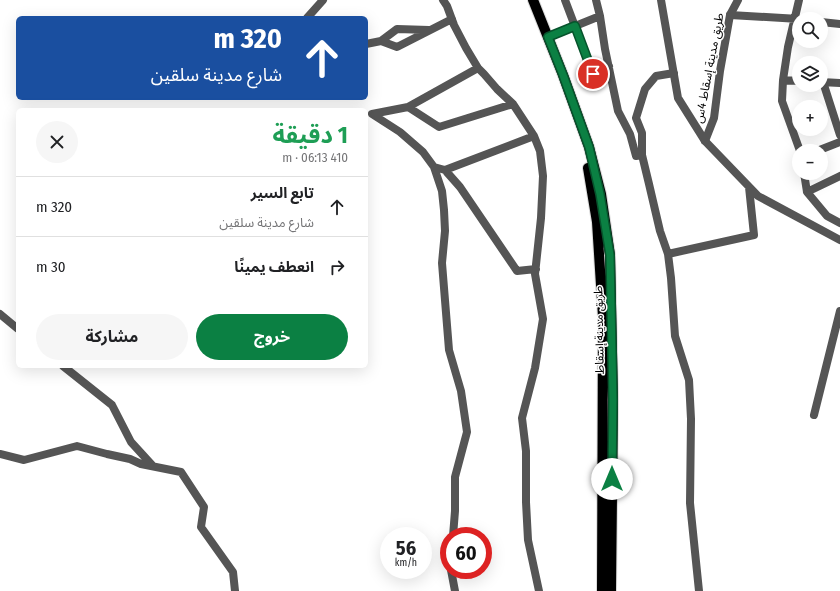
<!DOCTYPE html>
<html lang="ar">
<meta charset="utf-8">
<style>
:root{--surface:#fff;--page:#f6f6f6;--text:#202124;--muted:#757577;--line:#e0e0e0;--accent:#0b8043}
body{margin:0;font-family:"Fira Sans Condensed","Noto Sans Arabic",sans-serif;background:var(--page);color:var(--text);direction:rtl;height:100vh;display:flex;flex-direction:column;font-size:15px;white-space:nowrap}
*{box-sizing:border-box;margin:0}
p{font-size:13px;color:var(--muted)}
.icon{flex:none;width:22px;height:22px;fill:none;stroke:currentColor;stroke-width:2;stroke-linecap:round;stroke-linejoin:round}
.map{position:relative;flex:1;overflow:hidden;direction:ltr}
.drawer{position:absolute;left:16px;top:108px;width:352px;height:260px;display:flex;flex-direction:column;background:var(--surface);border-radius:6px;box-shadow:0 4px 16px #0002;direction:rtl}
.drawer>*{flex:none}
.banner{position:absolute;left:16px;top:16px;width:352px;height:84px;border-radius:6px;box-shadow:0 4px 16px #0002;direction:rtl;background:#1a4fa0;color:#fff;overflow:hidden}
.buttons{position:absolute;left:792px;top:12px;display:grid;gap:8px}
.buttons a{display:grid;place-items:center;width:36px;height:36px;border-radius:50%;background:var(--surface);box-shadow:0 4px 16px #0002;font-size:20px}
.speed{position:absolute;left:380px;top:527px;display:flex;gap:8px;font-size:20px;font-weight:700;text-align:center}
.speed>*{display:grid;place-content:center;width:52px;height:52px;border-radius:50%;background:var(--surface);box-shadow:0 4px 16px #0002;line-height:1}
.speed small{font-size:10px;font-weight:400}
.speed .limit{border:6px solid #d22;background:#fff;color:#111}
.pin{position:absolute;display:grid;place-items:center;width:34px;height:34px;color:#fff;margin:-17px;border:2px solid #fff;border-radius:50%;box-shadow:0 1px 4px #0007}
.me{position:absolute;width:44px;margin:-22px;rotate:0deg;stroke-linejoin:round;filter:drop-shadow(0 0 3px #0008)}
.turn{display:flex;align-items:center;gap:14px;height:84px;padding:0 20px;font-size:18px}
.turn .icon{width:52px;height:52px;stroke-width:2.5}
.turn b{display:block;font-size:28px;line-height:34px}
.round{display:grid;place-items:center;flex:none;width:42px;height:42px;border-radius:21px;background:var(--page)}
.overview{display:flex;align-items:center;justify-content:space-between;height:68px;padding:0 20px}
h1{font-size:24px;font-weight:700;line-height:30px;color:#1e9e55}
.button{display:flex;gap:8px;margin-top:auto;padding:8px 20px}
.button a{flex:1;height:46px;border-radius:24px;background:var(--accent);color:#fff;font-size:16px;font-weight:700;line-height:46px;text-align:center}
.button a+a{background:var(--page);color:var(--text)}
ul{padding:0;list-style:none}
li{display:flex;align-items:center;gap:12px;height:60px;padding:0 20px;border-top:1px solid var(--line)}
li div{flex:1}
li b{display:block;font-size:15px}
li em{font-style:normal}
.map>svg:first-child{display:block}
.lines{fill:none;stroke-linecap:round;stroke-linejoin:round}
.primary-casing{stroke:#dbdbdb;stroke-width:12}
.minor{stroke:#555;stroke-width:8}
.tertiary{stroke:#555;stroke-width:8}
.primary{stroke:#000;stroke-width:10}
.route-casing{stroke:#07532c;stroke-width:10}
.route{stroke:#0b8043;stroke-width:7}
.labels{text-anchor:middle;stroke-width:3;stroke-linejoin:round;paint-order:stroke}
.street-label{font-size:12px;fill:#000;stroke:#fff}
</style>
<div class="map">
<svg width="840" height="591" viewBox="0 0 840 591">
<rect width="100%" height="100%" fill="#fff"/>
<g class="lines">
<defs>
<path id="primary" d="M533,0L563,75L589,147L601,194L610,255L613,400L611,591
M588,168L597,222L603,317L602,591"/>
</defs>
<!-- primary casing -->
<use href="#primary" class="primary-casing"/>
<!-- minor -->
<path class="minor" d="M443,0L447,6L454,25L466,48L478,68L484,74L497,89L513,104L534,136L540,151L543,176L541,218L535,274L543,319L535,368L522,418L526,451V502L528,540L539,591
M565,0L593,74L609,66
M596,0L600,16L605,49L618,111L630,134L636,156L642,155
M661,0L678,98L705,141L758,196L840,240
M799,0L788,47L783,80L782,101L800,151
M730,15L799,19
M307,18L323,0
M821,22L840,24
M548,37L600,16
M381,41L397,29L429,30
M366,44L381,41L397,47L452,19
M674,73L656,76L645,89L636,118L642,133V155L649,184L660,231L668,254L671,278L675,336L689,380L691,419L690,503L699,591
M783,80L799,81
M821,82L840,83
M823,82L840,135
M513,104L439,127L408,107L372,114L400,132L423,152L434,167L445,170L460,187L517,271L536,269
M408,107L478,68
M817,151L840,142
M434,167L442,191L444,210L445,231L442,263L449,350L461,391L467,432L455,477V511L453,536
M445,170L534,136
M804,173L807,192L827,216L840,223
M807,192L840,176
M668,254L754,235L749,187
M0,314L18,329
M63,366L112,405L131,442L152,465
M814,415L840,311
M0,454L24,460L77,446L107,454L130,459L141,464L181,472L204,507L201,527L233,572L235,591
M451,570L455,591"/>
<!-- tertiary -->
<path class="tertiary" d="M705,141L714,118L720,71L730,15L738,0"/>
<!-- primary -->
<use href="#primary" class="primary"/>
</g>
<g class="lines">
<defs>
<path id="route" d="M593,74L575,26L548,37L563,75L589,147L600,194L610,255L613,400L612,479"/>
</defs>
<!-- route casing -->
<use href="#route" class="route-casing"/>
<!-- route -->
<use href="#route" class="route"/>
</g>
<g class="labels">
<!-- street labels -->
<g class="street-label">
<text transform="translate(709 68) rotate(-79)" y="4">طريق مدينة إسقاط 4س</text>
<text transform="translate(599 330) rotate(-91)" y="4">طريق مدينة إسقاط</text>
</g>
</g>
</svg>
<div class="buttons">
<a><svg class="icon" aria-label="search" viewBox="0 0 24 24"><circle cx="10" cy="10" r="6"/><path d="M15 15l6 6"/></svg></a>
<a><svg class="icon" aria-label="layers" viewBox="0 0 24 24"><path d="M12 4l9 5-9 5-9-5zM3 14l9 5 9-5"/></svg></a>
<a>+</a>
<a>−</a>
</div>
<div class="speed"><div>56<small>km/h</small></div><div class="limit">60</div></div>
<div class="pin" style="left:593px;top:74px;background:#d93025"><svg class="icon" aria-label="arrive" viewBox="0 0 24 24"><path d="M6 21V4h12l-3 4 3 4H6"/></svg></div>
<svg class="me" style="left:612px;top:479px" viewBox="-20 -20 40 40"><circle r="19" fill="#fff"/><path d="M0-13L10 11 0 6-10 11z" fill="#0b8043"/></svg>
<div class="banner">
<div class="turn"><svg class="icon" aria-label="ahead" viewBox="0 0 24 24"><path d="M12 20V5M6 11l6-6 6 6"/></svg><div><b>320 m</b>شارع مدينة سلقين</div></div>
</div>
<section class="drawer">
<div class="overview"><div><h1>1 دقيقة</h1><p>410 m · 06:13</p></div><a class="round"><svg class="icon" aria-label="close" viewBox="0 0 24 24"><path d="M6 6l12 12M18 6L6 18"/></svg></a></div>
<ul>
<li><svg class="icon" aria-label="ahead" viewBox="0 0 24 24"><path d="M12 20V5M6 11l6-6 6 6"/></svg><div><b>تابع السير</b><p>شارع مدينة سلقين</p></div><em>320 m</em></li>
<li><svg class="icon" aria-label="right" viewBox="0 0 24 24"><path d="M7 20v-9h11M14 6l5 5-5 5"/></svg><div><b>انعطف يمينًا</b></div><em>30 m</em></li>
</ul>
<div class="button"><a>خروج</a><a>مشاركة</a></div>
</section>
</div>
